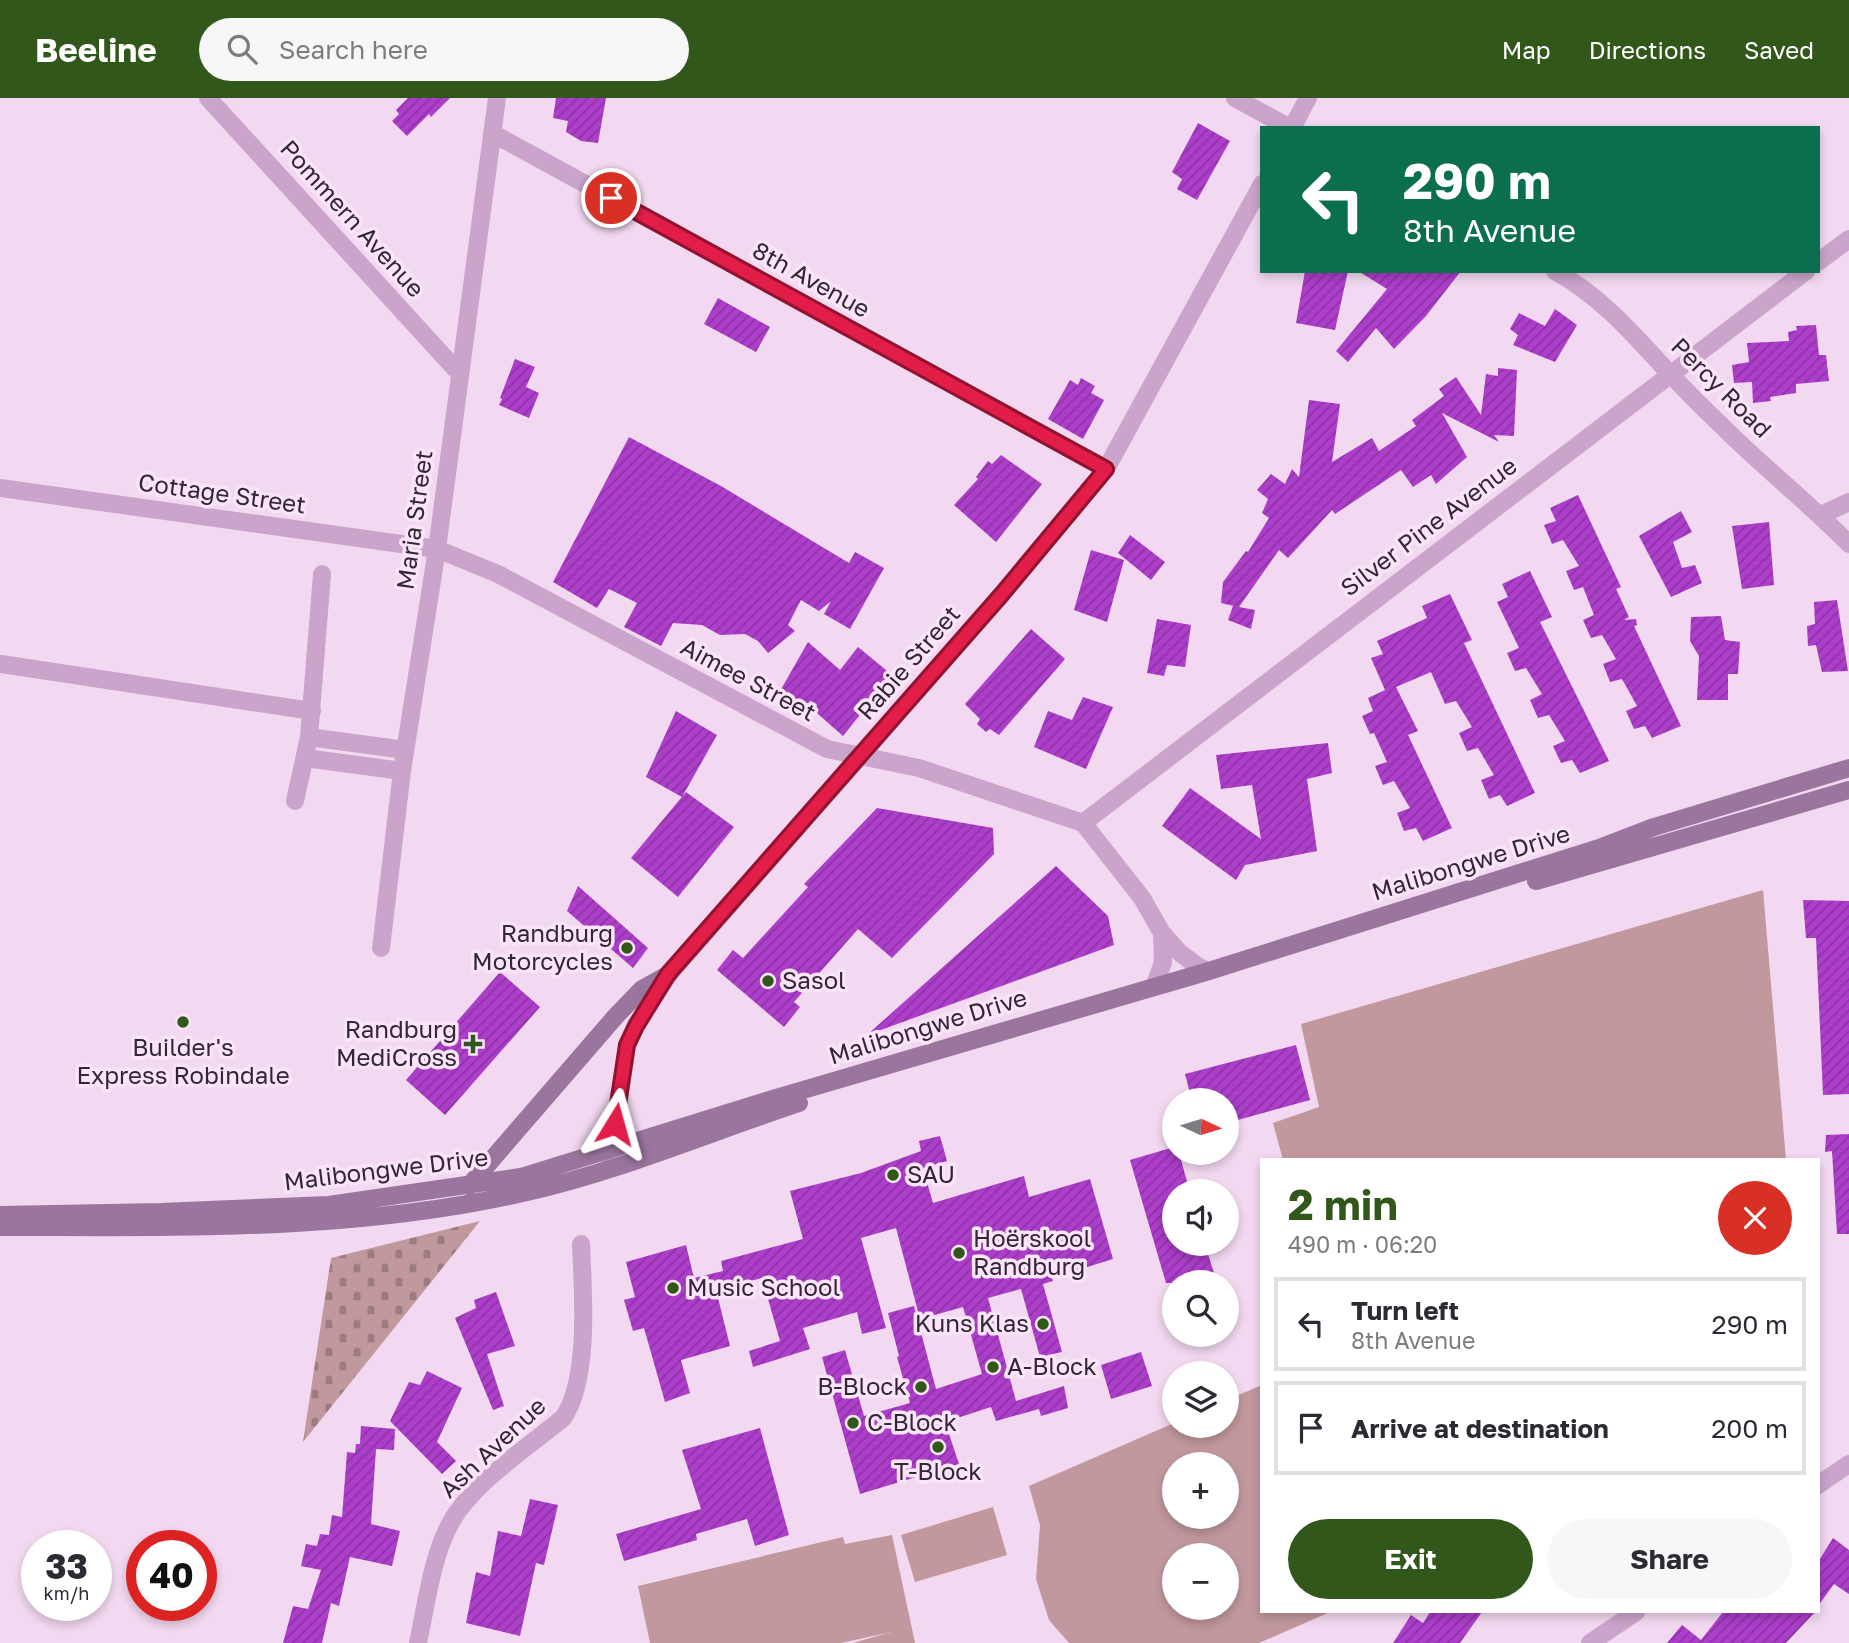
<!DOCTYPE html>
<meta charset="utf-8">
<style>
:root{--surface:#fff;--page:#f7f7f7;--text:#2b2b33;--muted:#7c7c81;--line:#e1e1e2;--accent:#32571a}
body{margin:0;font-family:"Golos Text",sans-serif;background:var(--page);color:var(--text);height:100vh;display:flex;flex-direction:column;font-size:26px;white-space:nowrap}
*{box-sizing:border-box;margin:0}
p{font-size:23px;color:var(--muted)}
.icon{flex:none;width:38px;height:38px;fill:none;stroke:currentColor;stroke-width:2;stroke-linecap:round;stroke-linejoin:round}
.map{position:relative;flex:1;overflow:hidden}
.sheet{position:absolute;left:1260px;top:1060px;width:560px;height:455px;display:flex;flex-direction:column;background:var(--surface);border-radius:0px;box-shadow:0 4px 10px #0003}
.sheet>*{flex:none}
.banner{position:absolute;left:1260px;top:28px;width:560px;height:147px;border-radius:0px;box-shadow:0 4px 10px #0003;background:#0b6e4f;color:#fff;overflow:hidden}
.needle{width:46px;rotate:94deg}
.controls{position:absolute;left:1162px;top:990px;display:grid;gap:14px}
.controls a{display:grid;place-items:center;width:77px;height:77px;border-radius:50%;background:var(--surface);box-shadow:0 4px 10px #0003;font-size:35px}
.speed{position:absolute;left:21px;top:1432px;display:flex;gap:14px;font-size:35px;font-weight:700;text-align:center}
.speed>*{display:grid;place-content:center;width:91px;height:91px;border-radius:50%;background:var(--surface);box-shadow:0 4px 10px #0003;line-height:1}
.speed small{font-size:18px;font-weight:400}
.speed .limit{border:10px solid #d22;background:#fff;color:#111}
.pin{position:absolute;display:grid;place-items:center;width:60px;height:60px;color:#fff;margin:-30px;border:4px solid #fff;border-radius:50%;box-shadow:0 2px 7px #0007}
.me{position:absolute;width:77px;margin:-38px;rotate:8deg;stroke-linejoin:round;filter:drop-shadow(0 0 5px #0008)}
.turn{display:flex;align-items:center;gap:24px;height:147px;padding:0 28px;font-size:32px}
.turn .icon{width:91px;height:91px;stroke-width:2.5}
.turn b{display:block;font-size:49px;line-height:60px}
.round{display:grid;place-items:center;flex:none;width:74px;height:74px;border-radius:37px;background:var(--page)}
.headline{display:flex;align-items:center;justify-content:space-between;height:119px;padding:0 28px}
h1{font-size:42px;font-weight:700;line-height:52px;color:var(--accent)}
.cta{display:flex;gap:14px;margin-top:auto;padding:14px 28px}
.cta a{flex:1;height:80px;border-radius:42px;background:var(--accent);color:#fff;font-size:28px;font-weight:700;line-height:80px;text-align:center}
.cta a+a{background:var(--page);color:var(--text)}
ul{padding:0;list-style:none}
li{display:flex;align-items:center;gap:21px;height:94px;margin:0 14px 10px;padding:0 14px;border:4px solid var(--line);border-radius:0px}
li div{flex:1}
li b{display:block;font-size:26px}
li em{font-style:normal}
header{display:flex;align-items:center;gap:42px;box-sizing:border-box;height:98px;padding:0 35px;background:var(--accent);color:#fff}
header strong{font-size:33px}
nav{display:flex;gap:38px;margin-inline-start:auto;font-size:24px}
.search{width:490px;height:63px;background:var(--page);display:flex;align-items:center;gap:18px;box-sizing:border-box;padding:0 24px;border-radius:38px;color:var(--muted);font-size:26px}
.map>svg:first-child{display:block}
.green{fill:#c1989d;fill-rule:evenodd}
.cemetery{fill:url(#cemetery-stones)}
.building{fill:url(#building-hatch)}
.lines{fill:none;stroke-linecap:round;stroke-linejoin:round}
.minor{stroke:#caa4ca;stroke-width:18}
.tertiary{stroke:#caa4ca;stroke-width:18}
.secondary{stroke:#9a759d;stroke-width:18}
.route-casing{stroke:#92132f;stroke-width:18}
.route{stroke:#e11d48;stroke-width:12}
.poi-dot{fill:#32571a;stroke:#fae4f8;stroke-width:2.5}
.labels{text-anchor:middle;stroke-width:7;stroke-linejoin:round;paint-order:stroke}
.street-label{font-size:24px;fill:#332635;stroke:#fae4f8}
.poi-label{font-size:24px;fill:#332635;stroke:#fae4f8;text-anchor:start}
</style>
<header>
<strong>Beeline</strong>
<div class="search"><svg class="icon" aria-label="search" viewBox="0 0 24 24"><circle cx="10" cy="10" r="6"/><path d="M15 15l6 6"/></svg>Search here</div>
<nav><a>Map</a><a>Directions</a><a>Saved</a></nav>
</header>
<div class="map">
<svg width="1849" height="1545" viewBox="0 0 1849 1545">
<defs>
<pattern id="cemetery-stones" width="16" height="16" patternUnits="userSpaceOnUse" patternTransform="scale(1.75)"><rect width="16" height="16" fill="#c1989d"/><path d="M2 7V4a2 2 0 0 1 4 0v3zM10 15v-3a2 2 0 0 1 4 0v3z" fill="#9d7c81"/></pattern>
<pattern id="building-hatch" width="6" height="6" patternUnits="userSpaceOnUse" patternTransform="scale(1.75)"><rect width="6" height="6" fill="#ac3eca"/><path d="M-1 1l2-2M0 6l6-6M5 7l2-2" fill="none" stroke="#8d34a5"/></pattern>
</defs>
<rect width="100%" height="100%" fill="#f2d8f0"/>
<!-- green -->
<path class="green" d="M1763,792L1786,1062H1283L1273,1025L1319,1009L1301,926Z
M1262,1287V1514H1330L1259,1545H1069L1049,1522L1036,1481L1040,1427L1029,1388L1174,1325V1328H1227V1302ZM1174,1367H1227V1419H1174ZM1174,1458H1227V1510H1174Z
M993,1409L1007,1457L915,1484L901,1437Z
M892,1437L915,1545H853L891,1534L841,1545H650L638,1488L843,1439L845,1446Z"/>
<!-- cemetery -->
<path class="cemetery" d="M480,1123L303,1344L331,1160Z"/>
<!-- building -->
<path class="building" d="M408,0H450L431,19L429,16L407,38L392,23L399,16L396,12Z
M556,0H606L598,45L581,43L566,34L568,23L553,20Z
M1198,25L1230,43L1197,102L1177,91L1182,81L1172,74Z
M1305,173H1348L1335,232L1296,225Z
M1358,173H1461L1426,218L1394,251L1376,230L1348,264L1336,253L1387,191Z
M718,200L770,229L756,254L704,226Z
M1555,211L1577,227L1555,264L1513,247L1518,237L1510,231L1519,215L1545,228Z
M1816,227L1819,257H1826L1829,283L1796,286V295L1770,299L1771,303L1753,305L1752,284L1734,285L1732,267L1749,264L1747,245L1789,243L1788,234L1797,232L1796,228Z
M515,261L535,269L526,289L539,295L529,320L499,307L502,301L500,300Z
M1498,270L1517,272L1514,338L1494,337L1499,344L1442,315L1467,359L1436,386L1431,377L1413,389L1401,372L1335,416L1332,412L1288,460L1279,452L1239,509L1255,512L1251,531L1228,522L1233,508L1238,509L1221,505L1223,484L1246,453L1248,454L1269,420L1262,415L1268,401L1257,392L1271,376L1285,386L1292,371L1299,379L1309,302L1340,306L1332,364L1372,340L1379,353L1416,328L1412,322L1444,298L1439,291L1456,279L1481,317L1486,276L1498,278Z
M1081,280L1095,288L1091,295L1104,302L1083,341L1048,321L1070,282L1078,287Z
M629,339L721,388L849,465L855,454L884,470L850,531L824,516L831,503L819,513L801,502L788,527L795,533L768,555L758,543L745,536L720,537L702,527L673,525L661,548L624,529L637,505L609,491L597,510L553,484Z
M1001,357L1042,386L996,444L954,407L978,381L976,379L988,363L992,366Z
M1578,397L1621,489L1616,491L1629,519L1624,522L1636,521L1637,527L1634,528L1681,628L1652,640L1645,628L1634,631L1626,613L1637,608L1622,581L1610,584L1603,566L1616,561L1602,537L1591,540L1583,522L1594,517L1583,489L1574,492L1566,473L1579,468L1563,442L1552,446L1544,427L1556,423L1550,410Z
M1681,413L1692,434L1673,444L1682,470L1695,467L1702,485L1671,499L1639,438Z
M1769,424L1774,487L1742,491L1732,428Z
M1130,437L1165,464L1151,482L1118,455Z
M1091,452L1124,462L1107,524L1074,512Z
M1530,473L1552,519L1540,524L1609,663L1580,675L1572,662L1561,665L1553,648L1565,643L1549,617L1538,620L1530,602L1542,596L1526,570L1515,573L1507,555L1519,550L1497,504L1508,499L1502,486Z
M1450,496L1472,542L1464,545L1535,695L1507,708L1500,697L1489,701L1481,682L1494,677L1478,650L1467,653L1459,635L1472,629L1456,603L1445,606L1431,574L1396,589L1418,633L1408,637L1452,730L1423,743L1416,730L1404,733L1397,715L1410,710L1394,683L1383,687L1375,668L1387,664L1374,635L1370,636L1362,618L1373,613L1368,600L1385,592L1371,560L1383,556L1377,543L1427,520L1422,508Z
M1837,502L1848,573L1822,574L1816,547L1808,548L1807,528L1815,526L1814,504Z
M1721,518L1725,542L1740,544L1738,576H1728V602H1697L1699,558L1690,543L1691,519Z
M1157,521L1191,527L1185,569L1167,567L1164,578L1147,575Z
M1031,531L1065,561L999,637L990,631L986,634L977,626L980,621L965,606Z
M808,544L840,572L858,549L892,577L843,638L810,609L780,593Z
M1083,599L1113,609L1086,671L1034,649L1048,613L1072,622Z
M676,613L717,637L682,699L646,679Z
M1328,645L1332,675L1307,681L1317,753L1245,767L1236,782L1162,728L1190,690L1261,741L1252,687L1221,691L1216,657Z
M686,694L734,729L678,799L631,760Z
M877,710L993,730L994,756L892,860L858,831L794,904L800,909L784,929L717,872L733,852L743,860L808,789L804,786Z
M1056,768L1108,818L1114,847L867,937Z
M578,788L648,850L633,870L567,813Z
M1803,802L1849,803V996L1823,997L1816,840H1806Z
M500,874L540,909L445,1017L406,982Z
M1296,947L1310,1002L1227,1025V1003H1192L1185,976Z
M1849,1036V1136H1837L1832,1053L1825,1054L1826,1037Z
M940,1038L947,1063L923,1070L933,1105L1024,1078L1029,1099L1090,1081L1113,1161L1052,1180L1053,1183L1043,1186L1062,1254L1040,1259L1021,1191L988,1200L1016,1303L1064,1288L1068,1310L1041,1318L1039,1311L996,1323L991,1309L945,1324L959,1366L860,1396L822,1259L845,1252L864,1318L910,1305L897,1259L899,1258L888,1215L914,1208L936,1291L982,1276L963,1209L920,1221L896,1130L861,1140L886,1230L862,1236L857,1214L803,1230L810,1251L753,1269L749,1253L780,1243L762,1180L716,1192L730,1248L681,1262L690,1295L665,1304L644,1230L633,1233L624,1202L635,1199L626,1164L686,1147L694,1180L723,1173L721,1163L803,1141L790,1093L861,1075L921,1053L919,1043Z
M1174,1049V1055H1179L1190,1094H1174V1146H1205L1217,1185H1166L1130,1062Z
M496,1194L515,1248L487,1256L504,1308L493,1312L455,1220L476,1210L474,1202Z
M1141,1254L1152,1288L1111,1301L1101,1267Z
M427,1273L462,1290L437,1344L456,1363L442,1376L390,1323L409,1284L420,1287Z
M361,1328L395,1331L394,1352L376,1351L371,1426L400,1433L392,1468L350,1459L339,1508L331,1505L322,1545H283L293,1508L308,1511L321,1472L301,1468L306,1446L317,1448L320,1436L329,1437L332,1417L342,1419L347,1354L355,1355L356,1346H360Z
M760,1330L789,1437L755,1448L747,1421L696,1436L697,1442L624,1463L616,1436L701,1411L682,1352Z
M530,1401L558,1407L544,1467L536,1465L520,1538L466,1525L476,1474L490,1478L498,1433L521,1438Z
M1833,1440L1849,1452V1496L1834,1486L1818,1508V1464Z
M1430,1514H1482L1460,1545H1393L1411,1517L1423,1525Z
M1723,1514H1815L1786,1545H1667L1682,1527L1701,1542Z"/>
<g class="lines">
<!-- minor -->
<path class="minor" d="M208,0L459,275
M1235,0L1290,30
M492,35L1106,371
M1818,164L1849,141
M1555,173C1602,199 1634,237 1670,276C1687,294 1705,312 1723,329C1764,370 1809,405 1849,446
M0,390L437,451L498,476L827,651L919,670L1083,725L1142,800L1162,835L1180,855L1199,869L1209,873
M1821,417L1849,404
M1,566L312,613
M309,639L405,652
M305,660L402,673
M295,703L309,639L322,476
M1083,725L1806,173
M381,850L402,673L437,451L497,0
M1155,887L1163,864L1162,835
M1818,1387L1849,1366
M418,1545C426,1508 432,1459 450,1426C471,1386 528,1349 563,1320C590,1282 583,1193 581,1146
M1590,1545L1636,1514"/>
<!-- tertiary -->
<path class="tertiary" d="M1292,30L1308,0
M610,1064L627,947L636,927L669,876L1002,496L1106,371L1262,86"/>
<!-- secondary -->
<path class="secondary" d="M1536,783L1849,692
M469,1088L615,919L642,891L669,876
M0,1117L161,1114L329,1107L521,1079L769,1002L1209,873L1602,749L1654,729L1849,670
M0,1129C177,1129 354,1134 527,1094C620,1073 708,1035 799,1005"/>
</g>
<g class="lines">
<defs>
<path id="route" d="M611,100L1106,371L1002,496L668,876L636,928L627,947L615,1026"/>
</defs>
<!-- route casing -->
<use href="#route" class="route-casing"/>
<!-- route -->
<use href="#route" class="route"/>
</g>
<!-- markers -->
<g class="poi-dot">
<circle cx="627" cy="850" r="7"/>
<circle cx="768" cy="883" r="7"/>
<circle cx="183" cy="924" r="7"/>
<path d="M469.5 935.5h7v7h7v7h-7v7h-7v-7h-7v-7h7z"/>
<circle cx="893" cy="1077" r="7"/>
<circle cx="959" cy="1155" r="7"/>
<circle cx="673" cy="1190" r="7"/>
<circle cx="1043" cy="1226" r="7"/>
<circle cx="993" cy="1269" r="7"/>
<circle cx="921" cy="1289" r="7"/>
<circle cx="853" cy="1325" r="7"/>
<circle cx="938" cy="1349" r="7"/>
</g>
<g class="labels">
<!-- street labels -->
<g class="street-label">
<text transform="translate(352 121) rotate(48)" y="8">Pommern Avenue</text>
<text transform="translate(811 182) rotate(29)" y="8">8th Avenue</text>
<text transform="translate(1721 290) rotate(45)" y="8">Percy Road</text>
<text transform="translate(222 396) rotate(8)" y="8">Cottage Street</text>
<text transform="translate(415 422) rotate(-82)" y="8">Maria Street</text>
<text transform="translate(1429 429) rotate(-37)" y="8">Silver Pine Avenue</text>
<text transform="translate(909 565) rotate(-49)" y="8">Rabie Street</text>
<text transform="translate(748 582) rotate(28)" y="8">Aimee Street</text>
<text transform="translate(1471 765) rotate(-17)" y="8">Malibongwe Drive</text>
<text transform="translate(928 929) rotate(-17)" y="8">Malibongwe Drive</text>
<text transform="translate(386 1072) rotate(-7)" y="8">Malibongwe Drive</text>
<text transform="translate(493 1350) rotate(-43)" y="8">Ash Avenue</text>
</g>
<!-- poi labels -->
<g class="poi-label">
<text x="613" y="844" text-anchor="end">Randburg<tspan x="613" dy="28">Motorcycles</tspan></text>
<text x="782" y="891">Sasol</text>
<text x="457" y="940" text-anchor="end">Randburg<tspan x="457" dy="28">MediCross</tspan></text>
<text x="183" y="958" text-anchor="middle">Builder's<tspan x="183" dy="28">Express Robindale</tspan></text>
<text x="907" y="1085">SAU</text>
<text x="973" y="1149">Hoërskool<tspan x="973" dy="28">Randburg</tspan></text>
<text x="687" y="1198">Music School</text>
<text x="1029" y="1234" text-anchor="end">Kuns Klas</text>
<text x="1007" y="1277">A-Block</text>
<text x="907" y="1297" text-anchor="end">B-Block</text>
<text x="867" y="1333">C-Block</text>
<text x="938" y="1382" text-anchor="middle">T-Block</text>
</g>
</g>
</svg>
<div class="controls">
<a><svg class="needle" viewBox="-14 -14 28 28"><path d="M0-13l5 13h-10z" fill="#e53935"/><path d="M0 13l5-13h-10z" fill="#7c7c81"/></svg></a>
<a><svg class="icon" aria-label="sound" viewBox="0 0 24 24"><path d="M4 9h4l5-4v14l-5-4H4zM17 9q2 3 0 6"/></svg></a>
<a><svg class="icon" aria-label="search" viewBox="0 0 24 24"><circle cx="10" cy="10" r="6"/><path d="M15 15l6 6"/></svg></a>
<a><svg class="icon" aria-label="layers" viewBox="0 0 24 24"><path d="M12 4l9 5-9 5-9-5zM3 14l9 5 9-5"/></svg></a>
<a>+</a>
<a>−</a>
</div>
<div class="speed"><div>33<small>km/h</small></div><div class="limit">40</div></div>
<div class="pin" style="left:611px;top:100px;background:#d93025"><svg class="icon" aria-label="arrive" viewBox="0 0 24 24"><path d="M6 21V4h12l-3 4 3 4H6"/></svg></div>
<svg class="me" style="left:615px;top:1026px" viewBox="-20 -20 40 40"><path d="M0-17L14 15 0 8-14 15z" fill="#e11d48" stroke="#fff" stroke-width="4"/></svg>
<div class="banner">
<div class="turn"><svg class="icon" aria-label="left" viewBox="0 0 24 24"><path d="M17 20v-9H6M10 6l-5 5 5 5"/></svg><div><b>290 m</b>8th Avenue</div></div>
</div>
<section class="sheet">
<div class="headline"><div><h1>2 min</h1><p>490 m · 06:20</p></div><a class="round" style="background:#d93025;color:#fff"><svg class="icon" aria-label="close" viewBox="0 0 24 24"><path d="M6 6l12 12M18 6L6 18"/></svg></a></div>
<ul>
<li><svg class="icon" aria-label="left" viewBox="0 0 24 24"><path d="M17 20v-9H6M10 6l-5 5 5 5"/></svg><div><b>Turn left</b><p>8th Avenue</p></div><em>290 m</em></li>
<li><svg class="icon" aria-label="arrive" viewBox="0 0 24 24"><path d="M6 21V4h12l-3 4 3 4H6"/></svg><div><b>Arrive at destination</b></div><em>200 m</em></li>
</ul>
<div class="cta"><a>Exit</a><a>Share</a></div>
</section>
</div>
